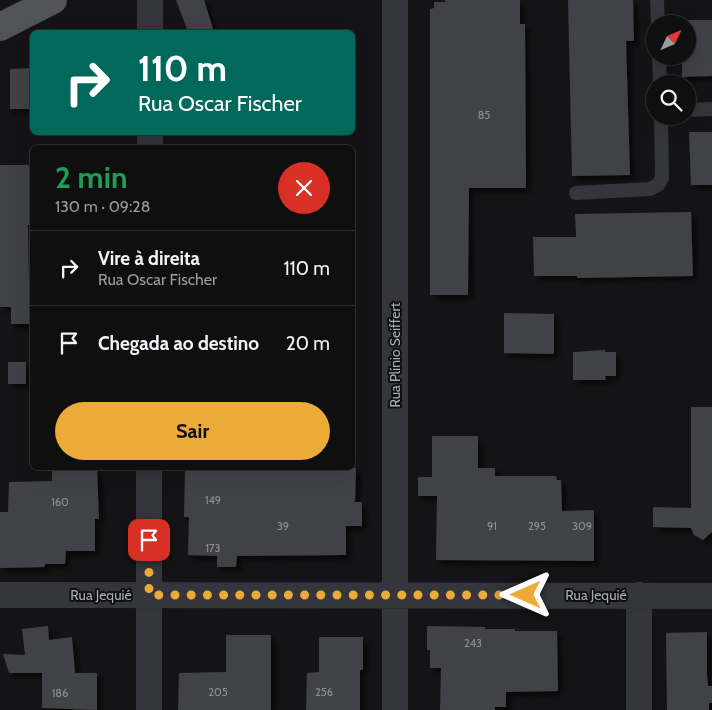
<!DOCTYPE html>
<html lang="pt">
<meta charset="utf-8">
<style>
:root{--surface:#0f0f10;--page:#181819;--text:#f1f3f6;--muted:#9b9c9f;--line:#2f2f30;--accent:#ecaa36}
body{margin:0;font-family:Cabin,sans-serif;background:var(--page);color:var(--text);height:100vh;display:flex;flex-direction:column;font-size:19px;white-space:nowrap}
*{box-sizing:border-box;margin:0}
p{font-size:16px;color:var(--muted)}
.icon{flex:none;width:28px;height:28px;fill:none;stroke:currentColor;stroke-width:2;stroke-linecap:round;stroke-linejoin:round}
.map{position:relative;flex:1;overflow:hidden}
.drawer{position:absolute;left:30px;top:145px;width:325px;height:325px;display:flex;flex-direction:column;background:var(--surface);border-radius:8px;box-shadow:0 5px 20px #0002,0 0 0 1px var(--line)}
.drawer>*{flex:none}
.hud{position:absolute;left:30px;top:30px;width:325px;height:105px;border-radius:8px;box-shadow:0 5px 20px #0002,0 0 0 1px var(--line);background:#00695c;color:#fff;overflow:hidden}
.needle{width:32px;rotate:46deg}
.buttons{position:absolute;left:646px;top:15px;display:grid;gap:10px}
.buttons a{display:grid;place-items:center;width:50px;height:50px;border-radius:50%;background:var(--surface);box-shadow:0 5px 20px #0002,0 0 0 1px var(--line);font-size:25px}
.pin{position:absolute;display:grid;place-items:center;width:42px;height:42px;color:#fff;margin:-21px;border-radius:10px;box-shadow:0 2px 8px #0006}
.me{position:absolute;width:55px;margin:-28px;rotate:270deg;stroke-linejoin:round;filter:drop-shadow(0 0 4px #0008)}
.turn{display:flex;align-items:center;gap:18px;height:105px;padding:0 25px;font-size:22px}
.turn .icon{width:65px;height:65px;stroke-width:2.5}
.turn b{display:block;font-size:35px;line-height:42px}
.round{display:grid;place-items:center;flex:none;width:52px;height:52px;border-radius:26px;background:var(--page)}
.overview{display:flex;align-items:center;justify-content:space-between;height:85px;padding:0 25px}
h1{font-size:30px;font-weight:800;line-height:38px;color:#1e9e55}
.button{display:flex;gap:10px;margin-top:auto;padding:10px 25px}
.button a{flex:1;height:58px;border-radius:30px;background:var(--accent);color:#111;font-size:20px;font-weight:800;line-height:58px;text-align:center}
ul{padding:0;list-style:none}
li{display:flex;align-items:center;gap:15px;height:75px;padding:0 25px;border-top:1px solid var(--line)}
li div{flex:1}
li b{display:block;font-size:19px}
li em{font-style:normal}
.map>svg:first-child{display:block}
.building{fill:#404246;filter:url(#shadow)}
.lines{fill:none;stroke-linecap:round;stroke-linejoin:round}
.service{stroke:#35363b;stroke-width:14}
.minor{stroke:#35363b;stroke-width:26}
.primary{stroke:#52545a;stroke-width:28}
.route{stroke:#ecaa36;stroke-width:9;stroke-dasharray:0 16.2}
.labels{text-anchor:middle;stroke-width:4;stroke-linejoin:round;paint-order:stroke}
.number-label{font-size:11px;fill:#8c929a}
.street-label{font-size:14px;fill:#a6acb6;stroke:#0f0f11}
</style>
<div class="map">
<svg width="712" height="710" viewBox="0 0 712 710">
<defs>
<filter id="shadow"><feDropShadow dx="4.5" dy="4.5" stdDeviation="2.5" flood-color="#0009"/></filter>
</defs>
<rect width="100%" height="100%" fill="#141416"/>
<!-- building -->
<path class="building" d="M176,0H204L214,32H188Z
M445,0H520V24H525L526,188H469L468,295H430V9L434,8V2H445Z
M568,0H633L634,41H626L630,175L572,176Z
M681,20H712V76L682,77V56H688V24H681Z
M32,68V109H10V69Z
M689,132H712V185H691Z
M0,165H32V220L31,225H28L29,286H32V324H11V307H0Z
M691,212L693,276L577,278V276H534L533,237H576L575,214Z
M504,313L554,314V354L504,353Z
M605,350V352H616V376H605L606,380H573V352Z
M8,362H26V384H8Z
M691,407H712V532L703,540L694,535L691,528L653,527V507L691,508Z
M432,436H478V468H495V476H556L557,480H561L562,511L594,510V561L436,560L437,496H418V477H432Z
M52,468H97L99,519H95V551H66L65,564H45V567L0,568V512H8L9,482L52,481Z
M185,468H356L355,502H362V526H346V555L237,556L236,567H217V556L188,555L189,517H184Z
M48,626L49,640L72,637L75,673H97V710L42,708V673H9L3,654L25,655L22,629Z
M427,626L485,627V629H515V631H557L558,691L506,692V707H495V710H440L441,668H430V650H427Z
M707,632V675L708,686H712V703H709V710H667L666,633Z
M226,635H271V710H178L179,673L226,672Z
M319,637H363V670H360V710H306L307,673L319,672Z"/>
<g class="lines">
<!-- service -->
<path class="service" d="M657,0L658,24
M659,56L660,84
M688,110L712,109
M576,193L650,189L658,185L662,178L661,116"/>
<!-- minor -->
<path class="minor" d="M150,32V0
M150,148V132
M0,595L712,596
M639,595V710
M149,710V468
M395,710V0"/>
<!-- primary -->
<path class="primary" d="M0,27L53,0"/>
</g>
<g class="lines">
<!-- route -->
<path class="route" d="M149,540V595H526"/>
</g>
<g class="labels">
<!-- number labels -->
<g class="number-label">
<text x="484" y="119">85</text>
<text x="213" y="504">149</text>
<text x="60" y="506">160</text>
<text x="283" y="530">39</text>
<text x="492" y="530">91</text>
<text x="537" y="530">295</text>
<text x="582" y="530">309</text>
<text x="213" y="552">173</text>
<text x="473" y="647">243</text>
<text x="218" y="696">205</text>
<text x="324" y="696">256</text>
<text x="60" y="697">186</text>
</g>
<!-- street labels -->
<g class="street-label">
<text transform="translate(395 355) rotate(-90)" y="5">Rua Plínio Seiffert</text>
<text x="101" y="600">Rua Jequié</text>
<text x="596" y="600">Rua Jequié</text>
</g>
</g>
</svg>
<div class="buttons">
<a><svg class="needle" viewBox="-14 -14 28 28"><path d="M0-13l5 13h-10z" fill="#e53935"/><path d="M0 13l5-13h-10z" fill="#9b9c9f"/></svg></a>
<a><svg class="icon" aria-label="search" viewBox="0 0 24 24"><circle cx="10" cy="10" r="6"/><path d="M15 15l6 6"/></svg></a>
</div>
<div class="pin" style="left:149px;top:540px;background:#d93025"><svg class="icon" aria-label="arrive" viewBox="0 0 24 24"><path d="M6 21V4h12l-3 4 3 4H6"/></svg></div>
<svg class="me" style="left:526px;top:595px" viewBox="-20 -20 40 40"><path d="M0-17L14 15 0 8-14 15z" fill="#ecaa36" stroke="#fff" stroke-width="4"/></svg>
<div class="hud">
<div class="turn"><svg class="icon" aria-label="right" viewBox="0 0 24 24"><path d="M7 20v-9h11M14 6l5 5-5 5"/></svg><div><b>110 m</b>Rua Oscar Fischer</div></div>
</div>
<section class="drawer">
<div class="overview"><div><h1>2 min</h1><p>130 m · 09:28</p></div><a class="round" style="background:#d93025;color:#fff"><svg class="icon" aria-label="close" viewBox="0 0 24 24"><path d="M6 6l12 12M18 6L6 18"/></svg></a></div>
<ul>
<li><svg class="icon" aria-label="right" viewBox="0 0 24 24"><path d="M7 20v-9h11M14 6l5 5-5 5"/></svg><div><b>Vire à direita</b><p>Rua Oscar Fischer</p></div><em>110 m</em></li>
<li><svg class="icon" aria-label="arrive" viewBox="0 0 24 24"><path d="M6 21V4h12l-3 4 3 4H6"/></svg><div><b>Chegada ao destino</b></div><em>20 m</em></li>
</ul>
<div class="button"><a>Sair</a></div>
</section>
</div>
